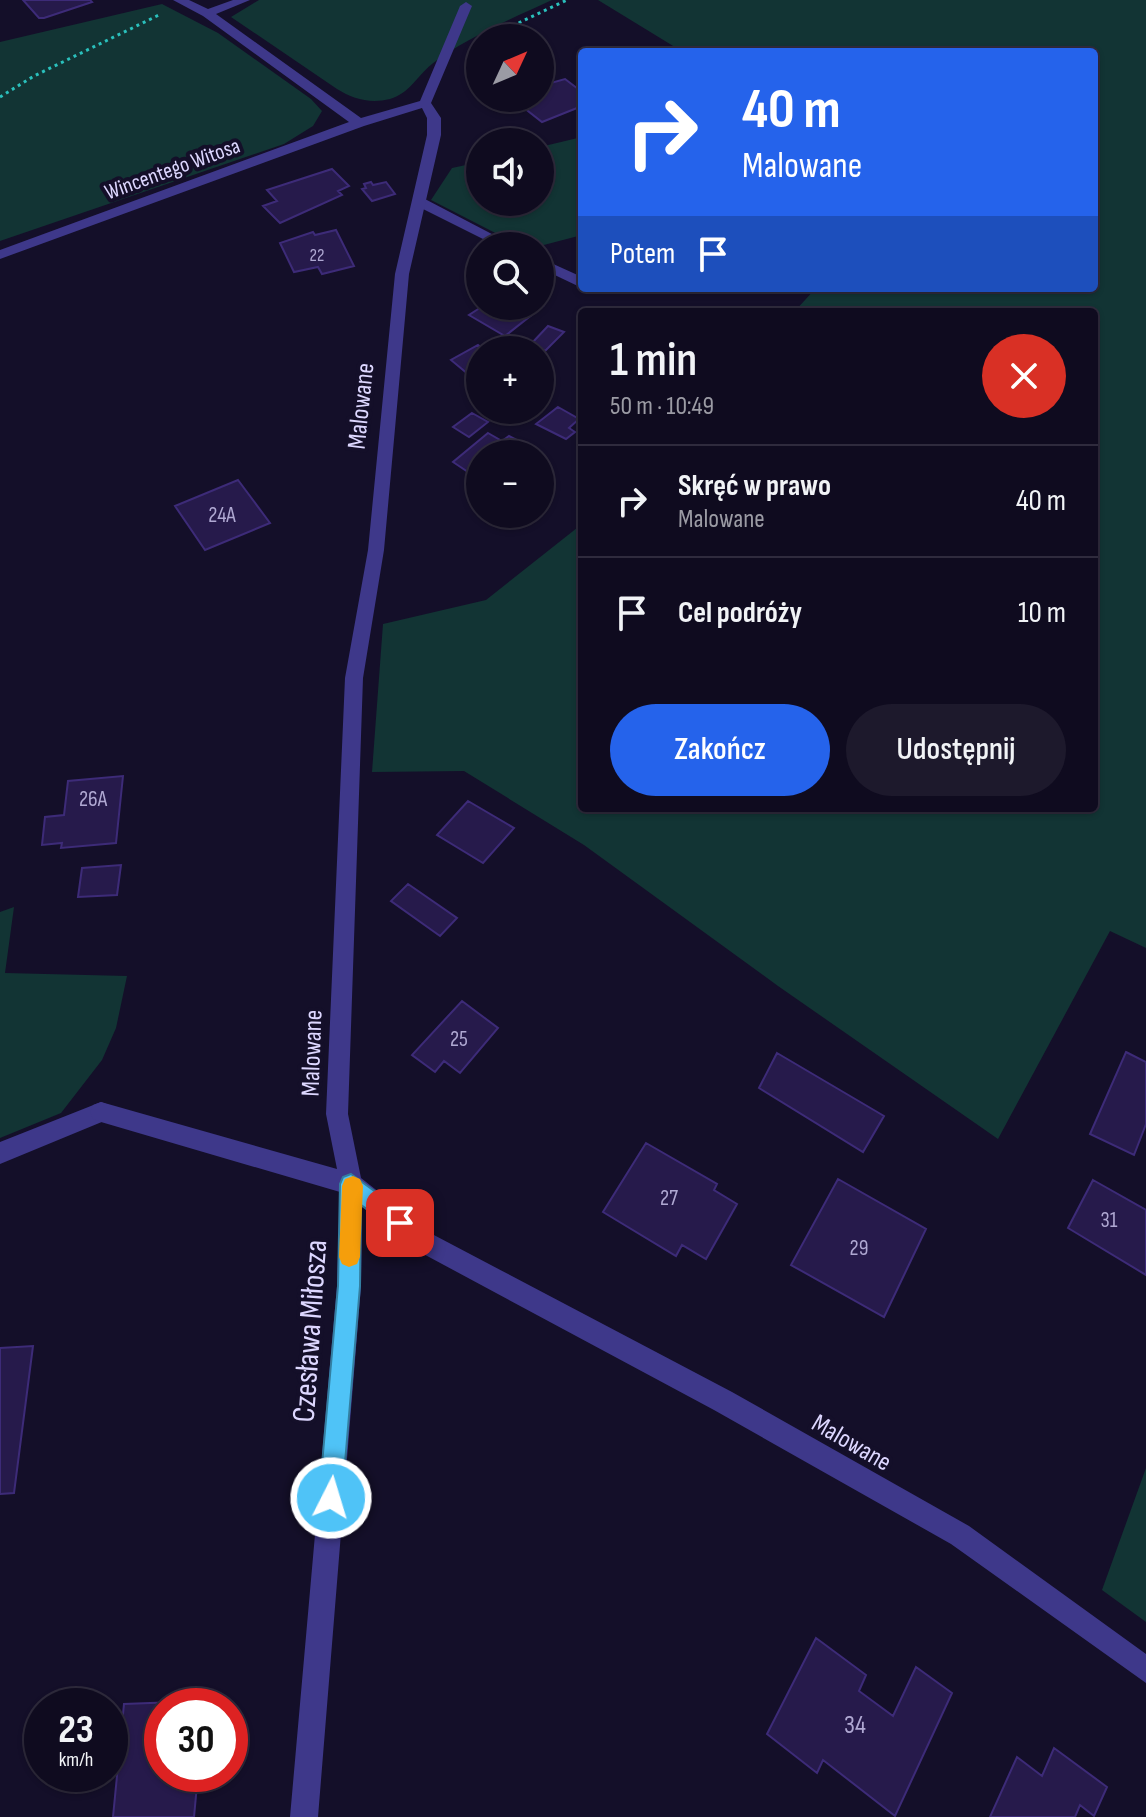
<!DOCTYPE html>
<html lang="pl">
<meta charset="utf-8">
<style>
:root{--surface:#0f0b1f;--page:#1d192c;--text:#f1f3f6;--muted:#9b9ba4;--line:#2f2b3d;--accent:#2563eb}
body{margin:0;font-family:"Sofia Sans Condensed",sans-serif;background:var(--page);color:var(--text);height:100vh;display:flex;flex-direction:column;font-size:30px;white-space:nowrap}
*{box-sizing:border-box;margin:0}
p{font-size:26px;color:var(--muted)}
.icon{flex:none;width:44px;height:44px;fill:none;stroke:currentColor;stroke-width:2;stroke-linecap:round;stroke-linejoin:round}
.map{position:relative;flex:1;overflow:hidden}
.side{position:absolute;left:578px;top:308px;width:520px;height:504px;display:flex;flex-direction:column;background:var(--surface);border-radius:8px;box-shadow:0 2px 6px #0004,0 0 0 2px var(--line)}
.side>*{flex:none}
.banner{position:absolute;left:578px;top:48px;width:520px;height:244px;border-radius:8px;box-shadow:0 2px 6px #0004,0 0 0 2px var(--line);background:#2563eb;color:#fff;overflow:hidden}
.needle{width:52px;rotate:46deg}
.buttons{position:absolute;left:466px;top:24px;display:grid;gap:16px}
.buttons a{display:grid;place-items:center;width:88px;height:88px;border-radius:50%;background:var(--surface);box-shadow:0 2px 6px #0004,0 0 0 2px var(--line);font-size:40px}
.speed{position:absolute;left:24px;top:1688px;display:flex;gap:16px;font-size:40px;font-weight:700;text-align:center}
.speed>*{display:grid;place-content:center;width:104px;height:104px;border-radius:50%;background:var(--surface);box-shadow:0 2px 6px #0004,0 0 0 2px var(--line);line-height:1}
.speed small{font-size:20px;font-weight:400}
.speed .limit{border:12px solid #d22;background:#fff;color:#111}
.pin{position:absolute;display:grid;place-items:center;width:68px;height:68px;color:#fff;margin:-34px;border-radius:16px;box-shadow:0 4px 12px #0006}
.me{position:absolute;width:88px;margin:-44px;rotate:5deg;stroke-linejoin:round;filter:drop-shadow(0 0 6px #0008)}
.turn{display:flex;align-items:center;gap:28px;height:168px;padding:0 32px;font-size:36px}
.turn .icon{width:104px;height:104px;stroke-width:2.5}
.turn b{display:block;font-size:56px;line-height:68px}
.then{display:flex;align-items:center;height:76px;padding:0 32px;background:#0003;gap:16px;font-size:30px}
.round{display:grid;place-items:center;flex:none;width:84px;height:84px;border-radius:42px;background:var(--page)}
.overview{display:flex;align-items:center;justify-content:space-between;height:136px;padding:0 32px}
h1{font-size:48px;font-weight:600;line-height:60px}
.button{display:flex;gap:16px;margin-top:auto;padding:16px 32px}
.button a{flex:1;height:92px;border-radius:48px;background:var(--accent);color:#fff;font-size:32px;font-weight:600;line-height:92px;text-align:center}
.button a+a{background:var(--page);color:var(--text)}
ul{padding:0;list-style:none}
li{display:flex;align-items:center;gap:24px;height:112px;padding:0 32px;border-top:2px solid var(--line)}
li div{flex:1}
li b{display:block;font-size:30px}
li em{font-style:normal}
.map>svg:first-child{display:block}
.green{fill:#123434}
.building{fill:#261a4b;stroke:#3d2b78;stroke-width:2}
.lines{fill:none;stroke-linecap:round;stroke-linejoin:round}
.path{stroke:#2ac0bc;stroke-width:3;stroke-dasharray:3 4;stroke-linecap:butt}
.lane{fill:#3e388a;fill-rule:evenodd}
.street{fill:#3e388a;fill-rule:evenodd}
.route{fill:#4fc3f7;stroke:#337fa1;stroke-width:2}
.slow{fill:#f59e0b}
.labels{text-anchor:middle;stroke-width:8;stroke-linejoin:round;paint-order:stroke}
.far-number-label{font-size:18px;fill:#afa8d2}
.far-street-label{font-size:22px;fill:#ddd7ff;stroke:#140f29}
.number-label{font-size:22px;fill:#afa8d2}
.street-label{font-size:26px;fill:#ddd7ff;stroke:#140f29}
.near-number-label{font-size:26px;fill:#afa8d2}
.near-street-label{font-size:32px;fill:#ddd7ff;stroke:#140f29}
</style>
<div class="map">
<svg width="1146" height="1817" viewBox="0 0 1146 1817">
<rect width="100%" height="100%" fill="#140f29"/>
<!-- green -->
<path class="green" d="M259,0H552C515,17 464,39 432,64C417,76 410,93 390,99C370,104 353,99 337,89L231,17Z
M598,0H1146V948L1110,931L998,1139L778,986L584,845L464,771L372,772L383,624L486,600L582,524V808H1094V312H794L816,288H1094V52H683Z
M162,4L218,33L311,99L322,111L313,126L284,144L0,241V42Z
M582,137V235L540,246H521L431,200L452,168L480,162V202H540V147Z
M14,907L5,973L127,976L116,1028L102,1060L61,1113L0,1138V912Z
M1146,1468V1622L1102,1590Z"/>
<!-- building -->
<path class="building" d="M23,0H90L92,2L44,18H39Z
M565,79L582,92V106L542,122L514,100L540,98V86Z
M332,169L349,186L338,191L342,195L280,223L263,206L277,201L267,190Z
M371,182L373,185L386,182L395,194L372,201L362,189L366,188L364,184Z
M336,230L354,266L322,274L318,267L294,272L280,243L313,232L315,235Z
M540,305L543,306L505,336L469,315L483,306Z
M548,326L564,332L545,351L531,344Z
M478,345L484,350H480V384L451,360Z
M558,407L579,419L569,428L575,432L566,439L536,424Z
M472,413L488,422L469,437L453,427Z
M488,433L502,441L509,436L528,446L521,452L524,454H480L477,478L453,462Z
M238,480L270,523L205,550L175,506Z
M123,776L116,843L61,848L62,843L42,845L45,817L64,815L68,781Z
M468,801L514,828L483,863L437,835Z
M121,865L117,895L78,897L82,868Z
M408,884L457,918L440,936L391,901Z
M462,1001L498,1028L460,1073L444,1061L435,1072L412,1055Z
M1126,1052L1146,1062V1124L1134,1155L1090,1134Z
M777,1053L884,1116L863,1152L759,1088Z
M646,1143L717,1184L714,1190L737,1204L706,1259L682,1245L676,1256L603,1212Z
M838,1179L926,1229L884,1317L791,1265Z
M1093,1180L1146,1210V1275L1068,1228Z
M33,1346L14,1493L0,1494V1348Z
M816,1638L866,1675L859,1691L893,1716L916,1667L952,1693L895,1816L823,1760L817,1773L767,1734Z
M203,1701V1706H162V1774H198L194,1817H113L124,1704Z
M1054,1748L1107,1787L1094,1816L1080,1805L1075,1817H990L1017,1757L1042,1776Z"/>
<g class="lines">
<!-- path -->
<path class="path" d="M487,38L567,0
M0,97L34,76L161,14"/>
<!-- lane -->
<path class="lane" d="M413,198H423L515,246H497L413,204Z
M540,258L582,277V288L540,268Z
M101,1102L109,1105L112,1112L109,1119L0,1164V1142Z"/>
<!-- street -->
<path class="street" d="M173,0H189L208,9L233,0H250L216,14L361,118L420,101L460,6L466,2L472,6L431,103L441,118V135L409,274L384,550L363,678L348,1114L361,1178L432,1234L732,1392L969,1526L1146,1654V1683L951,1544L714,1410L416,1250L362,1207L361,1286L318,1817H290L337,1286L340,1192L101,1122L93,1119L90,1112L93,1105L101,1102L337,1169L326,1114L345,678L368,550L395,274L427,135V118L422,108L364,126L0,259V250L349,122L203,16Z"/>
</g>
<!-- route -->
<path class="route" d="M351,1174L407,1215L410,1223L407,1230L400,1233L361,1205L360,1286L342,1498L339,1506L331,1509L323,1506L319,1498L338,1286L340,1184L343,1177Z"/>
<!-- slow -->
<path class="slow" d="M353,1176L360,1179L363,1186L360,1257L357,1264L349,1267L342,1264L339,1257L342,1186L345,1179Z"/>
<g class="labels">
<!-- far-number labels -->
<g class="far-number-label">
<text x="317" y="261">22</text>
</g>
<!-- far-street labels -->
<g class="far-street-label">
<text transform="translate(172 168) rotate(-20)" y="8">Wincentego Witosa</text>
</g>
<!-- number labels -->
<g class="number-label">
<text x="222" y="522">24A</text>
<text x="93" y="806">26A</text>
<text x="459" y="1046">25</text>
<text x="669" y="1205">27</text>
<text x="1109" y="1227">31</text>
<text x="859" y="1255">29</text>
</g>
<!-- street labels -->
<g class="street-label">
<text transform="translate(360 406) rotate(-84)" y="9">Malowane</text>
<text transform="translate(311 1053) rotate(-88)" y="9">Malowane</text>
<text transform="translate(852 1442) rotate(30)" y="9">Malowane</text>
</g>
<!-- near-number labels -->
<g class="near-number-label">
<text x="855" y="1733">34</text>
</g>
<!-- near-street labels -->
<g class="near-street-label">
<text transform="translate(309 1331) rotate(-86)" y="11">Czesława Miłosza</text>
</g>
</g>
</svg>
<div class="buttons">
<a><svg class="needle" viewBox="-14 -14 28 28"><path d="M0-13l5 13h-10z" fill="#e53935"/><path d="M0 13l5-13h-10z" fill="#9b9ba4"/></svg></a>
<a><svg class="icon" aria-label="sound" viewBox="0 0 24 24"><path d="M4 9h4l5-4v14l-5-4H4zM17 9q2 3 0 6"/></svg></a>
<a><svg class="icon" aria-label="search" viewBox="0 0 24 24"><circle cx="10" cy="10" r="6"/><path d="M15 15l6 6"/></svg></a>
<a>+</a>
<a>−</a>
</div>
<div class="speed"><div>23<small>km/h</small></div><div class="limit">30</div></div>
<div class="pin" style="left:400px;top:1223px;background:#d93025"><svg class="icon" aria-label="arrive" viewBox="0 0 24 24"><path d="M6 21V4h12l-3 4 3 4H6"/></svg></div>
<svg class="me" style="left:331px;top:1498px" viewBox="-20 -20 40 40"><circle r="17" fill="#4fc3f7" stroke="#fff" stroke-width="3"/><path d="M0-11L8 9 0 5-8 9z" fill="#fff"/></svg>
<div class="banner">
<div class="turn"><svg class="icon" aria-label="right" viewBox="0 0 24 24"><path d="M7 20v-9h11M14 6l5 5-5 5"/></svg><div><b>40 m</b>Malowane</div></div>
<div class="then">Potem<svg class="icon" aria-label="arrive" viewBox="0 0 24 24"><path d="M6 21V4h12l-3 4 3 4H6"/></svg></div>
</div>
<section class="side">
<div class="overview"><div><h1>1 min</h1><p>50 m · 10:49</p></div><a class="round" style="background:#d93025;color:#fff"><svg class="icon" aria-label="close" viewBox="0 0 24 24"><path d="M6 6l12 12M18 6L6 18"/></svg></a></div>
<ul>
<li><svg class="icon" aria-label="right" viewBox="0 0 24 24"><path d="M7 20v-9h11M14 6l5 5-5 5"/></svg><div><b>Skręć w prawo</b><p>Malowane</p></div><em>40 m</em></li>
<li><svg class="icon" aria-label="arrive" viewBox="0 0 24 24"><path d="M6 21V4h12l-3 4 3 4H6"/></svg><div><b>Cel podróży</b></div><em>10 m</em></li>
</ul>
<div class="button"><a>Zakończ</a><a>Udostępnij</a></div>
</section>
</div>
